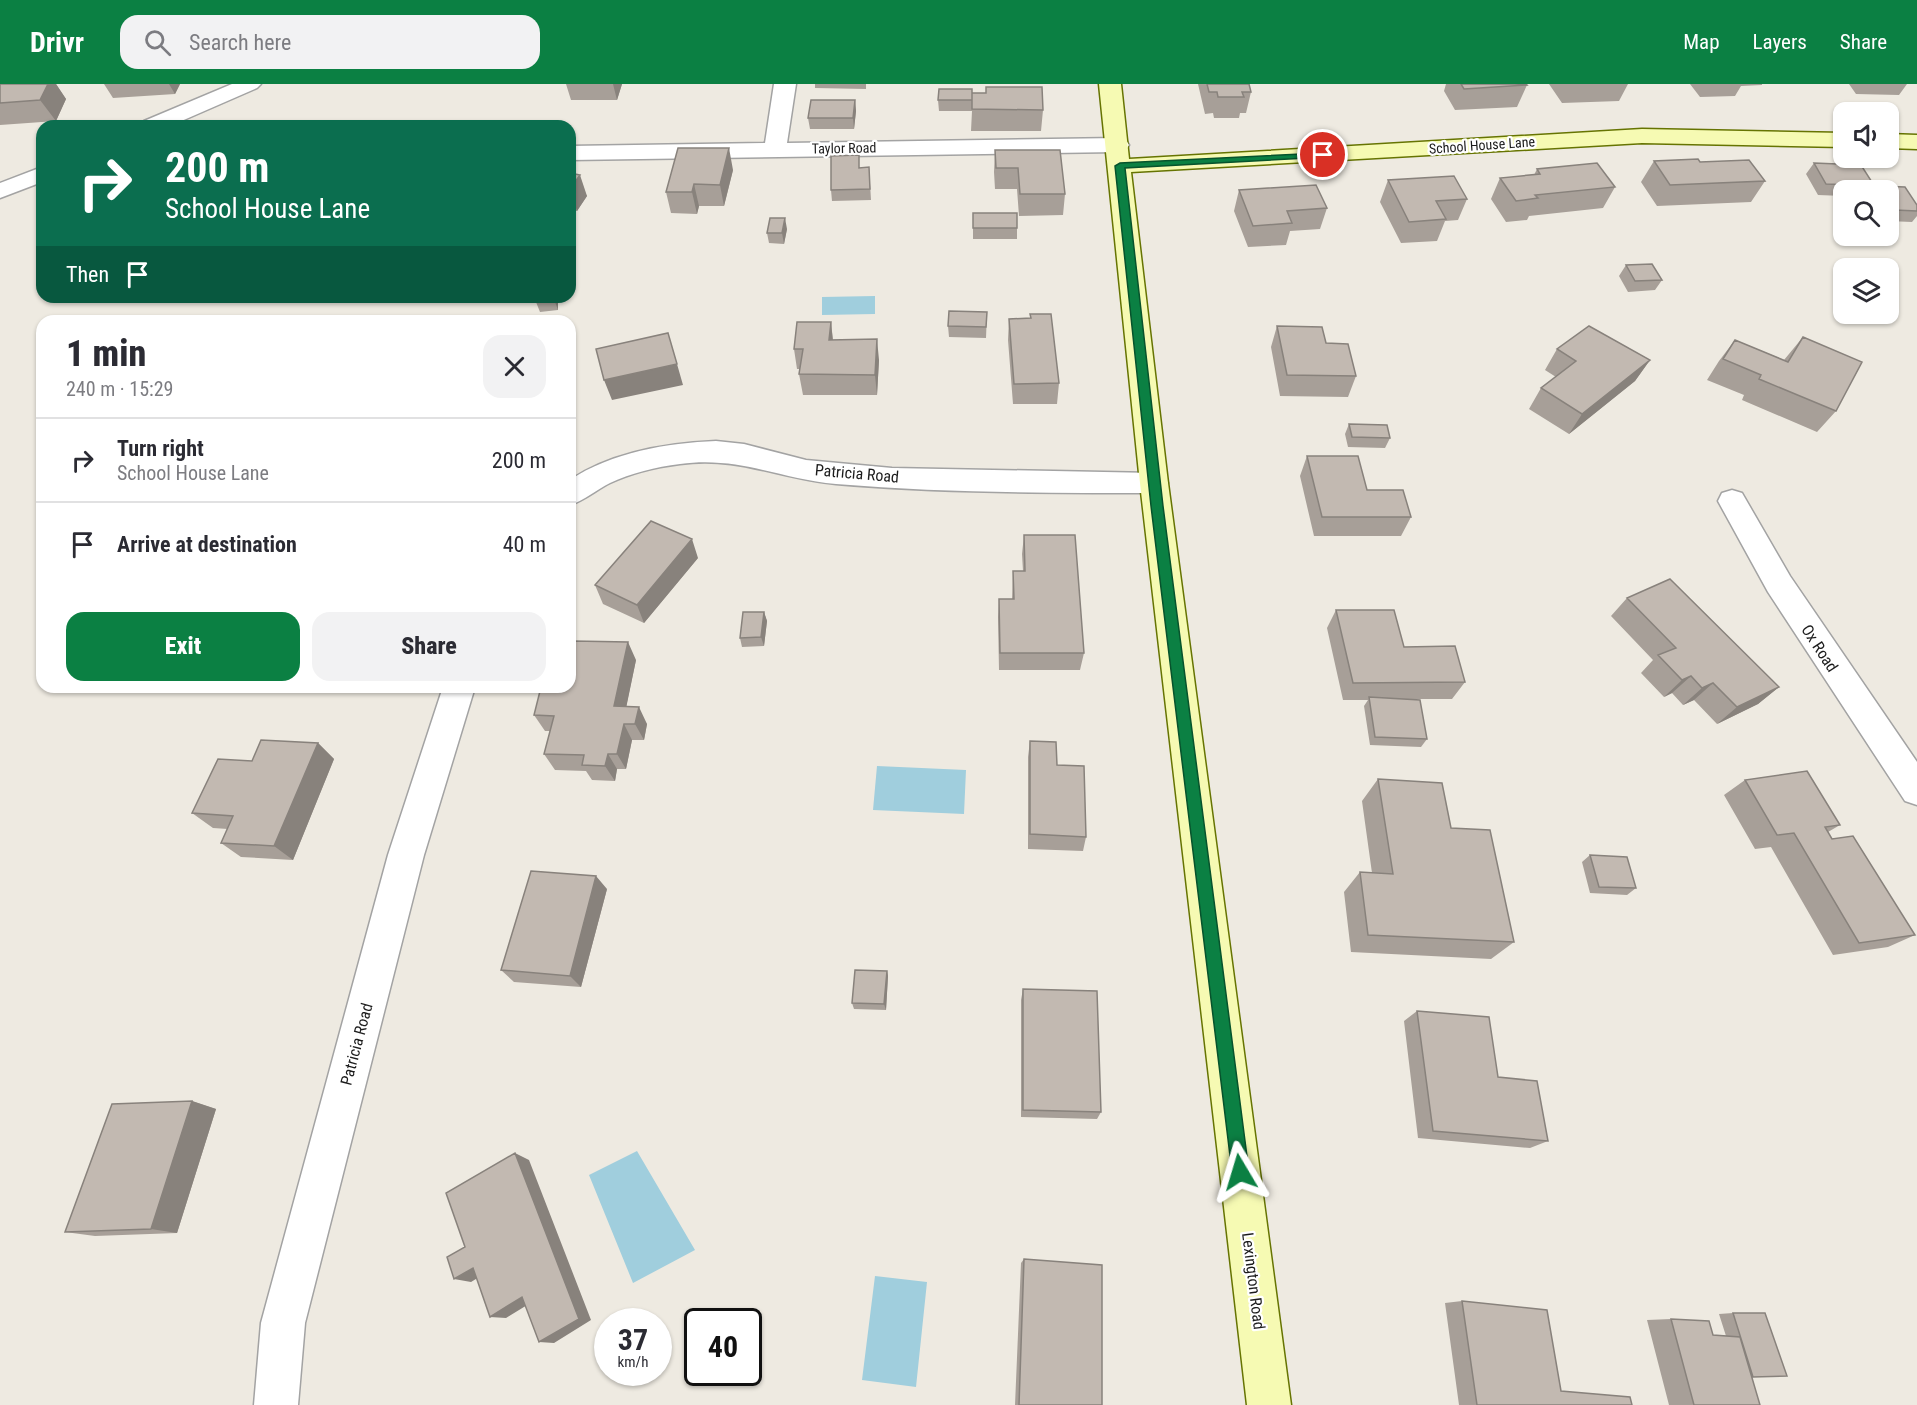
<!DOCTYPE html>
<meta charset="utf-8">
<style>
:root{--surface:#fff;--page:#f2f2f3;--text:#2b2b33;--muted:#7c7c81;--line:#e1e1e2;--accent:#0b8043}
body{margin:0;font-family:"Roboto Condensed",sans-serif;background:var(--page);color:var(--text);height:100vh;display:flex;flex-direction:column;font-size:22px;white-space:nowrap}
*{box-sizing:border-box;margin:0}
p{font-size:20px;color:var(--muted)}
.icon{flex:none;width:33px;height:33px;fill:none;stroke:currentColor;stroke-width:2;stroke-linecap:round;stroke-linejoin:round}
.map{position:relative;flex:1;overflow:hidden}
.sheet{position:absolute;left:36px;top:231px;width:540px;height:378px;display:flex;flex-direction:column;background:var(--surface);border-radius:18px;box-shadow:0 2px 4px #0004}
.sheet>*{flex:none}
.banner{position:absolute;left:36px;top:36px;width:540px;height:183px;border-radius:18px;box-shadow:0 2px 4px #0004;background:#0b6e4f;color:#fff;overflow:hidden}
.fabs{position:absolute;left:1833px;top:18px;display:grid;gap:12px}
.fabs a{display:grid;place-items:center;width:66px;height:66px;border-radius:12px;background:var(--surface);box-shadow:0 2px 4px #0004;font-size:30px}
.speed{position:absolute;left:594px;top:1224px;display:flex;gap:12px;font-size:30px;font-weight:700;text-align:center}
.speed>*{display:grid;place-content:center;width:78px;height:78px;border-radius:50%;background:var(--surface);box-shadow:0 2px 4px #0004;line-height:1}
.speed small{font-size:15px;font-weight:400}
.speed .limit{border:3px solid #111;border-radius:9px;background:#fff;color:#111}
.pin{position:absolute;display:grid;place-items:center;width:51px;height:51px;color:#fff;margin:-26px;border:3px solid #fff;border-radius:50%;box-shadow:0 2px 6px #0007}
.me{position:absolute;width:66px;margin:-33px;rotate:353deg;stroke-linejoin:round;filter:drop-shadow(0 0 4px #0008)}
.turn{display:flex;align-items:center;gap:21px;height:126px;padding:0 30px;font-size:27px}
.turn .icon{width:78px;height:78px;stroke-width:2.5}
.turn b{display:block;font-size:42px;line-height:51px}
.then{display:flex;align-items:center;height:57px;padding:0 30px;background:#0003;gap:12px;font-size:22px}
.round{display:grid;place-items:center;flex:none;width:63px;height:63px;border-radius:18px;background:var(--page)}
.summary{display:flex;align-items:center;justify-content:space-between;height:102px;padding:0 30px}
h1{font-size:36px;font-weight:800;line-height:45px}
.button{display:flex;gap:12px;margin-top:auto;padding:12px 30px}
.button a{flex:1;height:69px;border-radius:18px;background:var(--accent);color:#fff;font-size:24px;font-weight:800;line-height:69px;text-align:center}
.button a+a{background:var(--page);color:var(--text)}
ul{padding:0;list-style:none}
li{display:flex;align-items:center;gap:18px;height:84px;padding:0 30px;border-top:2px solid var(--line)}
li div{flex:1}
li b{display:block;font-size:22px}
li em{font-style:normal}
header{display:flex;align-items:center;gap:36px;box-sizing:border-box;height:84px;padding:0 30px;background:var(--accent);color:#fff}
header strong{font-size:28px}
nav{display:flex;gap:33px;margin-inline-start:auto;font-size:21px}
.search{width:420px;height:54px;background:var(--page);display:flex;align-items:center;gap:15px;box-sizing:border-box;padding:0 21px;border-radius:18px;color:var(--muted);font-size:22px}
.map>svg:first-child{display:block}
.water{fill:#a0cedd}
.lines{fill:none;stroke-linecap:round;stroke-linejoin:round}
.street-casing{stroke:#a3a3a3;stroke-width:3}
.secondary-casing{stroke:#667402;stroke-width:3}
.street{fill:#fff;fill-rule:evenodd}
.secondary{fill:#f6fab3;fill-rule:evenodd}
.wall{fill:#a79f98}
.shaded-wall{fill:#88827c}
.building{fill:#c2b9b1;stroke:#88827c;stroke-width:1.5}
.route{fill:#0b8043;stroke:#07532c;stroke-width:1.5}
.labels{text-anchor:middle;stroke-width:4.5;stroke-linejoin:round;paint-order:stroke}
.far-street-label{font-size:14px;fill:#1c1c1c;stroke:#fff}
.street-label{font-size:16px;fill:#1c1c1c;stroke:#fff}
</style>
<header>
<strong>Drivr</strong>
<div class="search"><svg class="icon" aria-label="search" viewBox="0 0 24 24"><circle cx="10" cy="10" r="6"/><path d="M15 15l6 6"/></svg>Search here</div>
<nav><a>Map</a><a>Layers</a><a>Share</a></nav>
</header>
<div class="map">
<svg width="1917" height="1321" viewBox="0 0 1917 1321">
<rect width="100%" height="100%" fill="#eeeae1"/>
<!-- water -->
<path class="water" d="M875,212V230L822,231V213Z
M877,682L966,686L964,730L873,726Z
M637,1067L695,1166L633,1199L589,1091Z
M875,1192L927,1198L916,1303L862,1296Z"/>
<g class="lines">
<defs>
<path id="street" d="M232,0H261L257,4L170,42H141L144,37Z
M774,0H796L787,59L1118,54L1126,56L1129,61L1126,66L1118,68L570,76V62L765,59Z
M42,83V98L0,114V99Z
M716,357L744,360L806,376L892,384L1154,389L1164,392L1168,399L1164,406L1154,409C1048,409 942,409 836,400C779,395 740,372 680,380C656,383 631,389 610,399C596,406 585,416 570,421V396C612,368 667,359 716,357Z
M1732,406L1742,409L1790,492L1917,678V721L1905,717L1768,508L1718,417L1722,409Z
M443,603H475L424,771L305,1239L298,1321H254L261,1239L388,771Z"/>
<path id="secondary" d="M1099,0H1121L1129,75L1642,45L1844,49V63L1642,59L1131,88L1168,399L1291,1321H1247L1140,399Z
M1888,50L1917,51V65L1888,64Z"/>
</defs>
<!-- street casing -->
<use href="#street" class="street-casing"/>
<!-- secondary casing -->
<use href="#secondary" class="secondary-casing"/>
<!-- street -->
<use href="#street" class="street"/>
<!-- secondary -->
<use href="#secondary" class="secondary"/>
</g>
<!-- wall -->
<path class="wall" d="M0,0H56L66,15L56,37L0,41Z
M104,0H180L175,10L113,14Z
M566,0H622L617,16H571Z
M815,0H866V5L815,4Z
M1198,0H1249L1251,8L1246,29H1240L1239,34H1214L1213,29L1205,30Z
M1446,0H1526L1527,1L1517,23L1455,26L1444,7Z
M1549,0H1628L1619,17L1562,19Z
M1690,0H1762V1L1741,2L1735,12L1700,13Z
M1849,0H1907L1899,11L1856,10Z
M972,9L1043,26L1041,47H971L972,27H939L938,16Z
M855,16L856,27L854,45H810L808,34Z
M995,66L1065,110L1063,131L1019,132L1017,105H995L994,88Z
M1654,77L1700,78L1765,97L1751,118L1657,122L1641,98Z
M1814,79L1877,106L1880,102L1917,121V132L1912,138L1888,137V106H1844V112L1818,111L1806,90Z
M570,83L572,90L587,112L577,127L570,126Z
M869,83L871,116L832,117L831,106L860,84Z
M1537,85L1615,103L1603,124L1529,132L1527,136L1506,138L1491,115L1500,94L1534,91Z
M733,86L724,122H699L697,130L671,129L666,108Z
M1388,96L1467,115L1458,136L1445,137L1437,157L1401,159L1380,118Z
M1239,106L1327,124L1320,145L1290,147L1286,161L1248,163L1234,127Z
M973,129L1017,144V155H973Z
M787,145L784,160L769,159L767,149Z
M1626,181L1662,196L1655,206L1628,208L1619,192Z
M536,213H558V226L540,228L536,218Z
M987,228L986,254L949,253L948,242Z
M1030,230L1059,299L1057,320H1013L1008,256L1009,235L1030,234Z
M831,238L833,256L879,276L877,311H803L799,290L800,285H797L794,265Z
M1277,242L1326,259L1356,292L1348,313L1280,312L1271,263Z
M1803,253L1836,327L1817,348L1742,316L1744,311L1707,296L1719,277L1735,256L1784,276Z
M1557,265L1650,276L1635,297L1569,350L1529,325L1541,304L1556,293L1545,286Z
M1349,340L1390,354L1385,364L1348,363L1345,350Z
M1307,372L1367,406L1411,433L1401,452H1314L1300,392Z
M1024,451L1084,569L1080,586H999L998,533L999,515H1012L1013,487H1023L1022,470Z
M698,474L644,539L603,520L595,501Z
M1627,514L1779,603L1758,620L1717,640L1694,616L1683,621L1672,609L1664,613L1641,589L1653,576L1611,532Z
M1336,526L1404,563L1465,598L1452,615H1411L1427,655L1421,663L1370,661L1364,622L1368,616H1343L1327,544Z
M764,528L767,537L764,562L742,563L740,554Z
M636,576L626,623L647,640L644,656H632L626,685H617L615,697L592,696L586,687L555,686L544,670L550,647H545L534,631L570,603Z
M234,603H288L286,607L236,604Z
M1030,657L1057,681L1086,753L1083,767L1028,765V673Z
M318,659L334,675L293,776L241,773L221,759L228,745L213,744L192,729L252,677Z
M1378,695L1451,744L1514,858L1491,875L1351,868L1344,808L1360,788L1372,789L1362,717Z
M1745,696L1840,741L1828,748L1832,755L1915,851L1888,863L1833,871L1771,763L1755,765L1724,711Z
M1590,771L1636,804L1627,811L1590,809L1582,778Z
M607,805L581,903L514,898L501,886Z
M887,887L888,892L886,926L854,925L852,919Z
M1023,905L1101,1028L1097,1035L1021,1033V916Z
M1417,927L1498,993L1548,1057L1530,1064L1418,1054L1404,937Z
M192,1017L216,1025L177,1149L95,1152L65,1148Z
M1024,1175L1102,1321H1015L1021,1179Z
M1462,1217L1561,1307L1632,1321H1459L1445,1219Z
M1733,1229L1787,1292L1751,1293L1760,1321H1669L1647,1236L1671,1235L1713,1251L1726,1252L1719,1230Z"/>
<!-- shaded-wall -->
<path class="shaded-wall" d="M48,0H56L66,15L56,37L40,16Z
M169,0H180L175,10Z
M613,0H622L617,16Z
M855,16L856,27L854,45L853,34Z
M729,64L733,86L724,122L720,101Z
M570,83L575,98L580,91L587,112L577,127L570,105Z
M694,100L699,122L697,130L692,108Z
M785,134L787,145L784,160L782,149Z
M554,213H558V226L554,215Z
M831,238L833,259L829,256Z
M877,255L879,276L877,311L875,291Z
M1650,276L1635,297L1569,350L1582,330Z
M677,280L683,301L612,316L604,296Z
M692,455L698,474L644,539L637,521Z
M764,528L767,537L764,562L761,553Z
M628,558L636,576L623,639L614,622Z
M1691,592L1672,609L1664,613L1682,596Z
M1713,599L1694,616L1683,621L1702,604Z
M282,603H288L286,607Z
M1779,603L1758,620L1717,640L1737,623Z
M639,623L647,640L644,656L635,640Z
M624,640L632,656L626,685L617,670Z
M318,659L334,675L293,776L274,762Z
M608,670L617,685L615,697L605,682Z
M596,792L607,805L581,903L570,892Z
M887,887L888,892L886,926L884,920Z
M192,1017L216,1025L177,1149L151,1145Z
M515,1069L529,1076L591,1236L554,1259L539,1258Z
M473,1184L489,1187L471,1198L454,1195Z
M522,1213L537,1215L506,1234L490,1233Z"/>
<!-- building -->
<path class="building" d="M0,0H48L40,16L0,19Z
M1207,0H1249L1251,8H1242L1244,13H1218L1217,8H1209Z
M1461,0H1526L1527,1L1464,5Z
M986,3H1042L1043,26L972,25V9H986Z
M939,5H972V16H938Z
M811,16H855L853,34H808Z
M678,64H729L720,101L694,100L692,108H666Z
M995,66H1060L1065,110H1020L1018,84H996Z
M859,71V84L869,83L870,105L831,106V72Z
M1698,75L1700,78L1749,76L1765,97L1670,101L1654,77Z
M1597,79L1615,103L1535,111L1538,114L1516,117L1500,94L1540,90L1537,85Z
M1814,79L1861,81L1877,106H1856L1853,101L1826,100Z
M570,89L580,91L570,105Z
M1454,92L1467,115L1436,117L1446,135L1409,138L1388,96Z
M1316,101L1327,124L1287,127L1292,139L1253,142L1239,106Z
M1880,102L1905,103L1917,121V127L1895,126L1888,115V106H1883Z
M973,129H1017V144H973Z
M770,134H785L782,149H767Z
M1652,180L1662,196L1635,197L1626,181Z
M536,213H554V215L536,218Z
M949,227L987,228L986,243L948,242Z
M1030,230H1051L1059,299L1014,300L1009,235L1031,234Z
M797,238H831L829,256L877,255L875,291L799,290L803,265H794Z
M1277,242L1322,243L1326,259L1348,260L1356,292L1287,291Z
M1589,242L1650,276L1582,330L1541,304L1576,277L1557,265Z
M668,249L677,280L604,296L596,265Z
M1803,253L1862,278L1836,327L1759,295L1761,291L1723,275L1735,256L1788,278Z
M1349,340L1387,341L1390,354L1352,353Z
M1307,372H1358L1367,406H1403L1411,433H1322Z
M651,437L692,455L637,521L595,501Z
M1024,451H1075L1084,569H1000L999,515H1014L1013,487H1025Z
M1670,495L1779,603L1737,623L1713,599L1702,604L1691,592L1682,596L1658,571L1676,564L1627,514Z
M1336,526H1394L1404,563L1455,562L1465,598L1353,599Z
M743,528H764L761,553L740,554Z
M573,557L628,558L614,622L639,623L635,640H624L617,670H608L605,682L582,681L584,671L544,670L554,632L534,631L541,603H570V567Z
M1369,613L1420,616L1427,655L1375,653Z
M261,656L318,659L274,762L221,759L233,732L192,729L218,675L252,677Z
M1030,657L1056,658L1057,681L1084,682L1086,753L1030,750Z
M1807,687L1840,741L1825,743L1832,755L1853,752L1915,851L1859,859L1794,749L1777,751L1745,696Z
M1378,695L1442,699L1451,744L1490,746L1514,858L1368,851L1360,788L1393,790Z
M1590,771L1627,773L1636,804L1599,803Z
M531,787L596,792L570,892L501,886Z
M855,886L887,887L884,920L852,919Z
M1023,905L1097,907L1101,1028L1023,1026Z
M1417,927L1489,933L1498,993L1537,997L1548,1057L1433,1047Z
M192,1017L151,1145L65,1148L112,1020Z
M515,1069L579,1235L539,1258L522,1213L490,1233L473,1184L454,1195L447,1173L465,1163L446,1109Z
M1024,1175L1102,1181V1321H1019Z
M1462,1217L1547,1226L1561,1307L1630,1313L1632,1321H1477Z
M1733,1229H1765L1787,1292L1753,1293Z
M1671,1235L1709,1237L1713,1251L1740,1253L1760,1321H1694Z"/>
<!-- route -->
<path class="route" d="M1323,69H1326V73L1125,84L1163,422L1249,1088L1246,1094L1240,1096L1234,1094L1232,1088L1151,422L1115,82L1120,79Z"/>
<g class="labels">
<!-- far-street labels -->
<g class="far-street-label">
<text transform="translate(1482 61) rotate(-4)" y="5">School House Lane</text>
<text transform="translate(844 64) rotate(-1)" y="5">Taylor Road</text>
</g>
<!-- street labels -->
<g class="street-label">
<text transform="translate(857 389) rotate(5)" y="6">Patricia Road</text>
<text transform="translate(1820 564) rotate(57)" y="6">Ox Road</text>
<text transform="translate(356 960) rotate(-75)" y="6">Patricia Road</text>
<text transform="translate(1254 1197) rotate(83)" y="6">Lexington Road</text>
</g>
</g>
</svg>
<div class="fabs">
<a><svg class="icon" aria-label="sound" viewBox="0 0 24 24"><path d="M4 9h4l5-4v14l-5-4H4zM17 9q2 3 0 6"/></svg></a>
<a><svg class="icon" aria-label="search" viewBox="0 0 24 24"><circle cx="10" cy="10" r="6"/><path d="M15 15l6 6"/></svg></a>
<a><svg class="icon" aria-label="layers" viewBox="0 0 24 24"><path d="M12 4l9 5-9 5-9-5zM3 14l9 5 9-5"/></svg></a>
</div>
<div class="speed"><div>37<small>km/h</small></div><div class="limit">40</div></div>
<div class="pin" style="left:1323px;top:71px;background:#d93025"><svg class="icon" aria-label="arrive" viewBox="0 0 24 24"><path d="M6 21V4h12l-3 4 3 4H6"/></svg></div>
<svg class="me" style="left:1240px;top:1088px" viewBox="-20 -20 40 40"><path d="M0-17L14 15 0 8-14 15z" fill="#0b8043" stroke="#fff" stroke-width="4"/></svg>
<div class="banner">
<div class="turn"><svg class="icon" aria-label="right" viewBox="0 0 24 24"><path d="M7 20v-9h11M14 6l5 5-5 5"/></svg><div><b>200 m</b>School House Lane</div></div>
<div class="then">Then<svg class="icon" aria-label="arrive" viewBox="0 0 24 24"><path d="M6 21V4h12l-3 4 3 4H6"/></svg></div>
</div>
<section class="sheet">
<div class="summary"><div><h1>1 min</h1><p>240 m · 15:29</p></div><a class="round"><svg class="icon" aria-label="close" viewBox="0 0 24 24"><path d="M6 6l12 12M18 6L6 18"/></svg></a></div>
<ul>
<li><svg class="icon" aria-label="right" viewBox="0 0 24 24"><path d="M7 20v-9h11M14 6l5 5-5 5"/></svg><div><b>Turn right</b><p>School House Lane</p></div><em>200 m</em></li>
<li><svg class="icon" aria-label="arrive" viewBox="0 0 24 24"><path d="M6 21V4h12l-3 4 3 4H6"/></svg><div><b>Arrive at destination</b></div><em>40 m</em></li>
</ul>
<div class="button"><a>Exit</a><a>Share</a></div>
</section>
</div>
